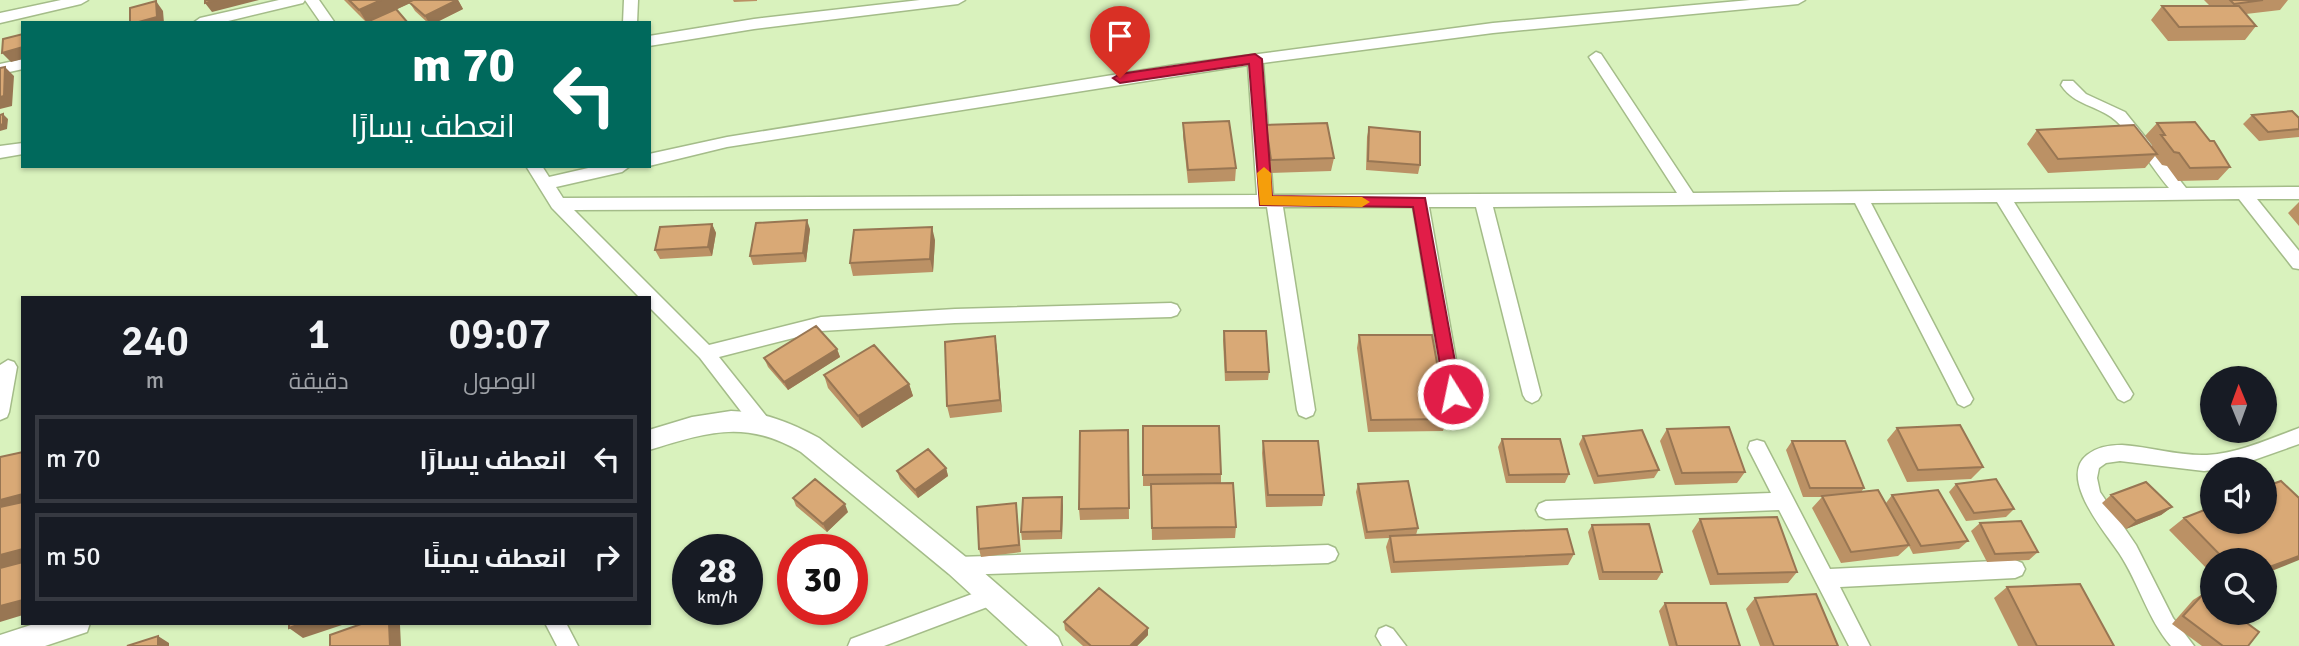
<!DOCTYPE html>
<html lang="ar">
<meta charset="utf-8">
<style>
:root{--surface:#171b24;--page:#20242c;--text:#f1f3f6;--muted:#9ea1a6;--line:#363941}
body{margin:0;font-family:Signika,Cairo,sans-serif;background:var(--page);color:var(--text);direction:rtl;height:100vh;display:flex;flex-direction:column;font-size:26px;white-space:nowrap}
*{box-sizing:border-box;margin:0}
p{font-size:23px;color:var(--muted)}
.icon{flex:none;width:38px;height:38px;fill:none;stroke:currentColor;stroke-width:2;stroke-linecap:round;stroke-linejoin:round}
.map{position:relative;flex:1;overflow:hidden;direction:ltr}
.details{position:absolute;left:21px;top:296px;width:630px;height:329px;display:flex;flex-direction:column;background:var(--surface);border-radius:0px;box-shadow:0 2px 5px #0004;direction:rtl}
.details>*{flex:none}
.hud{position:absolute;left:21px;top:21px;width:630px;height:147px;border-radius:0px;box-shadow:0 2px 5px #0004;direction:rtl;background:#00695c;color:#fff;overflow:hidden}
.needle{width:46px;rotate:359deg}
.controls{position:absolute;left:2200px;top:366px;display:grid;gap:14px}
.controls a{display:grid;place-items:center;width:77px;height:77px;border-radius:50%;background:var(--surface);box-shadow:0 2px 5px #0004;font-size:35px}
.speed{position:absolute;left:672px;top:534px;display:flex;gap:14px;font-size:35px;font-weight:700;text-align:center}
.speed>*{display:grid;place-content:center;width:91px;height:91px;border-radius:50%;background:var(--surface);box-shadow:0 2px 5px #0004;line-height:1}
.speed small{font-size:18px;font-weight:400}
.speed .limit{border:10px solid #d22;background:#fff;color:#111}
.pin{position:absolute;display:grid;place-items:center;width:60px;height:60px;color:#fff;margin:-72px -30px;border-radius:50% 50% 50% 0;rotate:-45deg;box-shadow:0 0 7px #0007}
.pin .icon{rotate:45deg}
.me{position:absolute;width:77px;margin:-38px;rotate:350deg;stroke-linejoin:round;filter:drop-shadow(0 0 5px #0008)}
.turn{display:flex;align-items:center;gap:24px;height:147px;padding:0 21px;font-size:32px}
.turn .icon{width:91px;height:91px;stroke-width:2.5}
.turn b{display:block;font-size:49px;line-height:60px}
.eta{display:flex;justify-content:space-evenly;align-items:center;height:119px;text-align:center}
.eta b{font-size:42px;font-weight:600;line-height:49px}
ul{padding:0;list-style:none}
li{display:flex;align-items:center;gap:21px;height:88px;margin:0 14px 10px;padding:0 7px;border:4px solid var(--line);border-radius:0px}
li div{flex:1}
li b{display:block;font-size:26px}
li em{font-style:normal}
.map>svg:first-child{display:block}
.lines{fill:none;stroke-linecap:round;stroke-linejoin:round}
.minor-casing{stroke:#a4bc89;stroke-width:3}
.tertiary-casing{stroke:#a4bc89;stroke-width:3}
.minor{fill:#fff;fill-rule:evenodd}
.tertiary{fill:#fff;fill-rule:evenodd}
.wall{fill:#bb9165}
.shaded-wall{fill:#987653}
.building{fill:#d9a976;stroke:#987653;stroke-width:2}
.route{fill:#e11d48;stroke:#92132f;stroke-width:2}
.slow{fill:#f59e0b}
</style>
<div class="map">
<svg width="2299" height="646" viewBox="0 0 2299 646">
<rect width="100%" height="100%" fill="#d9f2bd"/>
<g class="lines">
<defs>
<path id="minor" d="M61,0H88L81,4L0,23V13Z
M279,0H319L335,23H321L305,0L303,3L220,23H193L200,18Z
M624,0H638L637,23H623Z
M920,0H965L958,4L754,29L649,46V36L754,19Z
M1750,0H1805L1798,4L1493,33L1263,63L1273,195L1677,193L1589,57L1596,52L1601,54L1693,193L2169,188C2155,172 2129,131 2115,120C2097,105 2075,106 2061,85L2063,81H2073L2086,94L2125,112L2186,188L2299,187V199H2257L2299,251V269L2293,268L2239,199L2014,202L2130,389L2133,394L2130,399L2124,402L2118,399L1997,202L1871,203L1973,399L1970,404L1964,407L1958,404L1855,203L1493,207L1541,395L1538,400L1532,403L1526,400L1523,395L1476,207H1429L1462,394L1459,399L1453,402L1447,399L1444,394L1413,207H1283L1315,410L1313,415L1306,418L1299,415L1297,410L1267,207L574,210L709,345L821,317L955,309L1171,303L1177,305L1180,310L1177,315L1171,317L955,323L821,331L719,357L767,417L769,422L767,427L760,430L753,427L700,358L649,307V298H640L552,208L526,166H542L549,177L597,166H630L622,172L556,187L563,198L1257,195L1248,65L727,147L649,166V154L727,137L1175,65L1493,23Z
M23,59V69L0,74V64Z
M23,143V154L0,158V146Z
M8,360L14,362L17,367L9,412L7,417L0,420V365Z
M2299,428V444L2231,468L2204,471L2120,461L2106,463L2099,468L2097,478L2100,492L2136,545L2173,618L2194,646H2171C2147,618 2139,583 2119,553C2105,532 2058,478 2087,455C2097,447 2109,445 2122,445C2150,447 2179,456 2207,455C2239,453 2269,439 2299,428Z
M1757,440L1764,442L1830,569L2015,560L2022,563L2025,569L2022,575L2015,578L1840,587L1870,646H1849L1779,510L1546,519L1539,516L1536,510L1539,504L1546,501L1771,493L1748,448L1750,442Z
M1328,545L1335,548L1338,554L1335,560L1328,563L958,575L951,572L948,566L951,560L958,557Z
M991,587L998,589L1001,596L998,603L884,646H848L851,639Z
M545,623H566L578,646H557Z
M1386,626L1393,629L1406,646H1382L1376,636L1379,629Z"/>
<path id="tertiary" d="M731,411C764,412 790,422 819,438L967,558L1058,637L1062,646H1028L949,574L801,452C745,419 708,432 649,450V430L692,417Z
M37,623H90L87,632L45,646H0V635Z"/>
</defs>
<!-- minor casing -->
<use href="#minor" class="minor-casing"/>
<!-- tertiary casing -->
<use href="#tertiary" class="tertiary-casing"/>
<!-- minor -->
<use href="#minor" class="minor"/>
<!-- tertiary -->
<use href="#tertiary" class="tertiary"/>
</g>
<!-- wall -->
<path class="wall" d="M344,0H458L463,9L435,23H428L415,11L410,3L367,23Z
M733,0H757V1L734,2Z
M2204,0H2288L2280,10L2246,14L2256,26L2245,40L2168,41L2151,20L2162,6H2210Z
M2252,115L2299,118V137L2259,141L2243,124Z
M1183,123L1236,168L1235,181L1188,183L1183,136Z
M2157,123L2230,167L2218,180L2178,181L2167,166L2162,165L2155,156L2145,168L2048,173L2027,144L2037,130L2151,147L2152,145L2145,136Z
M1266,125L1334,158L1331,171L1270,173L1264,138Z
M1369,127L1420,165L1418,174L1366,170L1367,137Z
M2299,202V226L2288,213Z
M712,224L716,233L712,256L660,259L655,250Z
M810,229L806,262L753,265L750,256Z
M935,240L933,272L853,276L850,263Z
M1224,331L1269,372L1268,380L1225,381L1223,340Z
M1359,335L1447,419L1443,431L1368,432L1357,348Z
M995,336L1002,412L950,418L947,406Z
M837,349L840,357L788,390L768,367L764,358Z
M824,375L909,384L913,396L862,428L828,388Z
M1143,426L1221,474V483L1236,527L1235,538L1152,540L1151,486H1143Z
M1897,428L1983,467L1971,479L1907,482L1887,440Z
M1667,429L1745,472L1737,483L1675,485L1660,441Z
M1128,430L1129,519L1080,520L1079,509Z
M1583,436L1659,470L1654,478L1594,484L1579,444Z
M1502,439L1569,474L1565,483H1506L1498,447Z
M1263,441L1324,495L1322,506L1266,507L1262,453Z
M1792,441L1864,488L1861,492L1886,503L1892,495L1968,541L1959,549L1913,554L1909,546L1898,556L1841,563L1812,508L1822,497H1803L1786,450Z
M946,468L948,476L918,498L900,479L897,471Z
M1358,484L1418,528L1416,535L1574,554L1568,565L1391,573L1386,547L1389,538L1365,539L1356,492Z
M1956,484L2014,509L2006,517L1966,521L1949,492Z
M2111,495L2172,507L2161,515L2126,529L2102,503Z
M793,498L848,512L827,532L796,506Z
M1016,503L1021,552L981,557L979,549Z
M1063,505L1062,539L1022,540L1021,532Z
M2184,518L2264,560H2212V574L2169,530Z
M1700,519L1797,572L1788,583L1710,585L1692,531Z
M1980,523L2038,552L2029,560L1987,562L1971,531Z
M1592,525L1662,572L1657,580H1599L1588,532Z
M2007,587L2114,646H2018L1994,598Z
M2204,593L2248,646H2202L2172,624L2193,600Z
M1755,598L1838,646H1760L1746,609Z
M1665,603L1740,646H1669L1659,611Z
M1064,622L1148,635L1137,646H1083L1065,630Z"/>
<!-- shaded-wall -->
<path class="shaded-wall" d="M217,0H259L212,12L205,3Z
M381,0H417L367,23L359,10Z
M457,0H458L463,9L435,23H429L425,16Z
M156,1L163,11L164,23H135Z
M23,47V59L11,62L2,53Z
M5,67L14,76L12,106L0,109V97Z
M3,114L8,119L7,129L0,131V125Z
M807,220L810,229L806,262L803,253Z
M712,224L716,233L712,256L708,247Z
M932,227L935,240L933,272L930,259Z
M995,336L997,349L1002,412L1000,400Z
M837,349L840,357L788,390L784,382Z
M909,384L913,396L862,428L858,416Z
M946,468L948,476L918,498L915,490Z
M23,494V510L0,514V500Z
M1062,497L1063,505L1062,539L1061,531Z
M845,504L848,512L827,532L823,524Z
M2172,507L2161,515L2126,529L2136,521Z
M23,549V565L0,571V555Z
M2299,556V560L2264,574V569Z
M23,600V615L0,622V606Z
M303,623H348L303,638L289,628Z
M389,623H397L400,625L401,646H390Z
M1148,628V635L1137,646H1130Z
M158,636L169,643V646H158Z"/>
<!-- building -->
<path class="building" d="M205,0H217L205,3Z
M349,0H381L359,10Z
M413,0H457L425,16L409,2Z
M2230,0H2263L2234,4Z
M156,1L157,17L135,23H130V8Z
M2162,6H2239L2256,26L2179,27Z
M396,9L408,23H371L369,21Z
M23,34V47L2,53L3,39Z
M5,67L4,96L0,97V68Z
M2292,111L2299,118V129L2268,132L2252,115Z
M3,114V124L0,125V115Z
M1229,121L1236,168L1188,170L1183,123Z
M2195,122L2210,141H2214L2230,167L2190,168L2179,153L2174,152L2161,135H2165L2157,123Z
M1327,123L1334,158L1271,160L1266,125Z
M2134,125L2157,154L2058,159L2037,130Z
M1369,127L1420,132V165L1368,161Z
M807,220L803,253L750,256L756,223Z
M712,224L708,247L655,250L660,227Z
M932,227L930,259L850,263L854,230Z
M816,326L837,349L784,382L764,358Z
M1224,331H1266L1269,372H1226Z
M1359,335H1432L1447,419L1371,420Z
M995,336L1000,400L947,406L945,342Z
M874,345L909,384L858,416L824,375Z
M1960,425L1983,467L1918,470L1897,428Z
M1143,426H1219L1221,474L1143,475Z
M1729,427L1745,472L1682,473L1667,429Z
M1128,430L1129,508L1079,509L1080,431Z
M1642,430L1659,470L1598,476L1583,436Z
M1502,439H1560L1569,474L1509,475Z
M1263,441H1318L1324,495H1268Z
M1792,441H1845L1864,488H1810Z
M928,449L946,468L915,490L897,471Z
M23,452V494L0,500V457Z
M815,479L845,504L823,524L793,498Z
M1996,479L2014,509L1974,513L1956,484Z
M1408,481L1418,528L1367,532L1358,484Z
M2281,481L2299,498V556L2264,569V560H2225L2184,518L2212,507V522H2264V487Z
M2146,482L2172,507L2136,521L2111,495Z
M1233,483L1236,527L1152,528L1151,484Z
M1878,490L1909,545L1851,552L1822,496Z
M1938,490L1968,541L1921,546L1892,495Z
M1062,497L1061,531L1021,532L1023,498Z
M23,502V549L0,555V507Z
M1016,503L1019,545L979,549L977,507Z
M1777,517L1797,572L1718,574L1700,519Z
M2021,521L2038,552L1995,554L1980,523Z
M1649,524L1662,572H1603L1592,525Z
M1567,529L1574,554L1394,562L1390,536Z
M23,562V600L0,606V568Z
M2080,584L2114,646H2037L2007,587Z
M1099,588L1148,628L1130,646H1091L1064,622Z
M2204,593L2212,598V612H2232L2259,632L2248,646H2223L2183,616Z
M1816,594L1838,646H1774L1755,598Z
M1665,603H1726L1740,646H1677Z
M289,623H303L289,628Z
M364,623H389L390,646H330V635Z
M158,636V646H127Z"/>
<!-- route -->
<path class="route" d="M1255,54L1262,59L1272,196L1425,198L1461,394L1459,398H1447L1445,394L1413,207L1260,205L1249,64L1120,83L1113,78L1120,74Z"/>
<!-- slow -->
<path class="slow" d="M1264,167L1271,173L1272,196L1362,197L1370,202L1362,207L1260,205L1257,173Z"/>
</svg>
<div class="controls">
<a><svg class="needle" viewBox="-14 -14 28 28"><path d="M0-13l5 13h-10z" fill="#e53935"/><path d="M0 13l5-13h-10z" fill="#9ea1a6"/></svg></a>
<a><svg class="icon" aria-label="sound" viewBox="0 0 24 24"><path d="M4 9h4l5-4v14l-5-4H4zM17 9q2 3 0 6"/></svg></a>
<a><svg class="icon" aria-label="search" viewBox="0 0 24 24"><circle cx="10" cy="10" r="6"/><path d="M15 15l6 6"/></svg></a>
</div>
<div class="speed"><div>28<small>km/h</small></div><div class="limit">30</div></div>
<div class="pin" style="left:1120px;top:78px;background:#d93025"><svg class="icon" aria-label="arrive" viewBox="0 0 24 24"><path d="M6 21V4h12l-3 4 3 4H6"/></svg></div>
<svg class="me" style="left:1453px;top:394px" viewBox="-20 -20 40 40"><circle r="17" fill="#e11d48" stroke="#fff" stroke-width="3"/><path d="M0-11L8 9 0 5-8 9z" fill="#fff"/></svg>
<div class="hud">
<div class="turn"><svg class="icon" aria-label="left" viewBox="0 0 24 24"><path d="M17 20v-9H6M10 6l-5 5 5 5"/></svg><div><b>70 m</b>انعطف يسارًا</div></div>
</div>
<section class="details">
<div class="eta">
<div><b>09:07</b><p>الوصول</p></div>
<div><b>1</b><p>دقيقة</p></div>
<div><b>240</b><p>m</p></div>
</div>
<ul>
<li><svg class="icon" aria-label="left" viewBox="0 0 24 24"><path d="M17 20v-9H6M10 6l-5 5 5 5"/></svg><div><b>انعطف يسارًا</b></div><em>70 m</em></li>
<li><svg class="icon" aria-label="right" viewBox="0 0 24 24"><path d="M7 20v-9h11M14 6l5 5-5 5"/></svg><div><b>انعطف يمينًا</b></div><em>50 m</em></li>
</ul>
</section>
</div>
